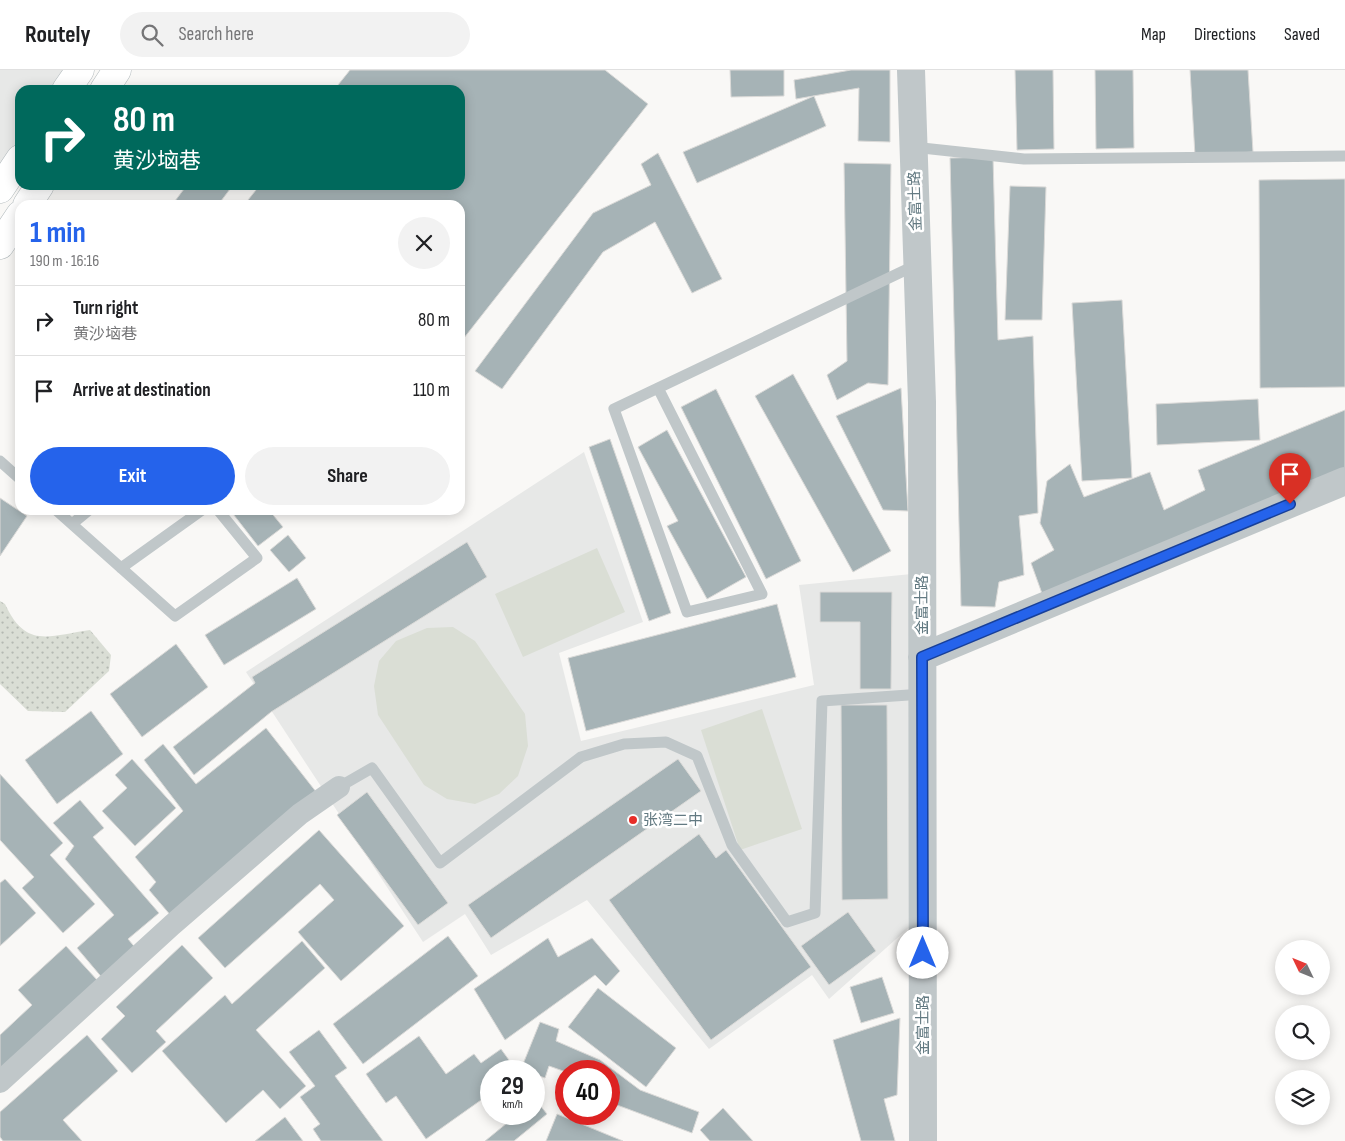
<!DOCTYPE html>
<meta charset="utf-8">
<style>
:root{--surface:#fff;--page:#f2f2f2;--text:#202124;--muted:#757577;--line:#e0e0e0;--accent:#2563eb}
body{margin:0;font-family:"Sofia Sans Condensed","Noto Sans SC",sans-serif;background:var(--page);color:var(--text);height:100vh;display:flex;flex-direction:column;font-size:19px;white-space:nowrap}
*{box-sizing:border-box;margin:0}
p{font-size:16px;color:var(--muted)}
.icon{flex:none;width:28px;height:28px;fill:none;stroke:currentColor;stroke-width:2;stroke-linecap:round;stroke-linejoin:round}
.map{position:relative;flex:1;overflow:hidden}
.sheet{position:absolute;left:15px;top:130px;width:450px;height:315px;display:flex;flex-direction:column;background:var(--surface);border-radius:15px;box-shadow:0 2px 12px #0003}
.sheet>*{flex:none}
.banner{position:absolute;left:15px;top:15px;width:450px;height:105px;border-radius:15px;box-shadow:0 2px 12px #0003;background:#00695c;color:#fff;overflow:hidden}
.needle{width:32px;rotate:313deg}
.controls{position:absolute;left:1275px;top:870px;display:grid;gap:10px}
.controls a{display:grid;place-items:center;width:55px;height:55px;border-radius:50%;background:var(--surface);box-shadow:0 2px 12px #0003;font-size:25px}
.speed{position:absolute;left:480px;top:990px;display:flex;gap:10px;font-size:25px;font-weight:700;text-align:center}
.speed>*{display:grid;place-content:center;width:65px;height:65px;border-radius:50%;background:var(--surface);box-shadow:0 2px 12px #0003;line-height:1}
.speed small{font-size:12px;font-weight:400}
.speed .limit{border:8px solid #d22;background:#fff;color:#111}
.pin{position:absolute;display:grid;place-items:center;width:42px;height:42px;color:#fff;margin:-51px -21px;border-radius:50% 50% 50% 0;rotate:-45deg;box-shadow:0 0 5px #0007}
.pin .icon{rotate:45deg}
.me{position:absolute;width:55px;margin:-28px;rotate:0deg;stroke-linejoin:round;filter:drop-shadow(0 0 4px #0008)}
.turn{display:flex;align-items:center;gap:18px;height:105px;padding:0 15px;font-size:22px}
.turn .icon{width:65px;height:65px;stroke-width:2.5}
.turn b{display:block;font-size:35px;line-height:42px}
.round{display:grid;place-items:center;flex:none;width:52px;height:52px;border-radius:26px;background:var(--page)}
.headline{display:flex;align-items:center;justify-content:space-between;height:85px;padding:0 15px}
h1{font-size:30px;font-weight:700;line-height:38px;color:var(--accent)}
.button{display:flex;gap:10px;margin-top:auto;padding:10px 15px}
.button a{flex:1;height:58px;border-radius:30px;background:var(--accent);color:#fff;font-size:20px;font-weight:700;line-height:58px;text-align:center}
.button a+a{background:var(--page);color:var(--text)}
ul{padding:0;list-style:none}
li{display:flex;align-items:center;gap:15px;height:70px;padding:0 15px;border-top:1px solid var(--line)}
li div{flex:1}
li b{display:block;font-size:19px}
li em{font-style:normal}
header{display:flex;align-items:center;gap:30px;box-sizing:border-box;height:70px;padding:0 25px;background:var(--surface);border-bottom:1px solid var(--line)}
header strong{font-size:24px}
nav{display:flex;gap:28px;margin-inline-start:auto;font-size:18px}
.search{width:350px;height:45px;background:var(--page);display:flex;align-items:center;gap:12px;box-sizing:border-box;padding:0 18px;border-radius:28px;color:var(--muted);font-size:19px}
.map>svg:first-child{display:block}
.built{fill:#e7e8e7}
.green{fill:url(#green-dots)}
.pitch{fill:#daded5}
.building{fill:#a6b3b6;stroke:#dbdad8}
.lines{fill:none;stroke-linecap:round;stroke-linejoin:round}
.primary-casing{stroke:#b1b9bc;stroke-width:29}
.service{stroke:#c0c7c9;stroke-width:11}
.minor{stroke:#c0c7c9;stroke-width:22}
.tertiary{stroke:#c0c7c9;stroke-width:28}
.primary{stroke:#fff;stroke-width:28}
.route-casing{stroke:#184099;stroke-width:12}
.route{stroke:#2563eb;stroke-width:9}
.poi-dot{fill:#e72d28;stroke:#fff;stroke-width:2}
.labels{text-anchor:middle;stroke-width:5;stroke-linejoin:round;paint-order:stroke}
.street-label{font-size:15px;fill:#637a82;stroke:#fff}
.poi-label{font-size:15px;fill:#637a82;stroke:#fff;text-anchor:start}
</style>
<header>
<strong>Routely</strong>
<div class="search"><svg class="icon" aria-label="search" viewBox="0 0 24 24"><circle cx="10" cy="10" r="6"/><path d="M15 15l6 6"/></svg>Search here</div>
<nav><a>Map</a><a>Directions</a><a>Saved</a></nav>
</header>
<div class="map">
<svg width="1345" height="1071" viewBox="0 0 1345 1071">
<defs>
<pattern id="green-dots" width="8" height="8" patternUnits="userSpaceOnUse" patternTransform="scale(1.25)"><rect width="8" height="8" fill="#daded5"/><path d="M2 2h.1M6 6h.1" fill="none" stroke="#b4b9b2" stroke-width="1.8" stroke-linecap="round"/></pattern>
</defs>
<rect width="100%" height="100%" fill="#f9f8f6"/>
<!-- built -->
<path class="built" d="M0,0H74L61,20H20V81L0,110Z
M584,382L643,552L559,583L581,671L814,615L799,515L922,503L923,845L829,929L812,905L709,979L587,830L491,885L465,844L423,872L246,602Z"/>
<!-- green -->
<path class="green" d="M0,531L5,534C26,579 48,566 90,560L111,585L109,601L65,642L28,641L0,614Z"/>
<!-- pitch -->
<path class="pitch" d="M597,478L625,542L523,587L495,524Z
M453,557L475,571L525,644L528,676L518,706L499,724L475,734L447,729L424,715L378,645L374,616L379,591L396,571L427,558Z
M762,639L802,759L740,780L701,660Z"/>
<!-- building -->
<path class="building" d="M350,0H605L648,34L460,273V135H244L260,115H460V20H334Z
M730,0H784V26L731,27Z
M851,0H890V72L858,71L859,18L796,29L794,10Z
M1015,0H1053L1054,79L1017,80Z
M1095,0H1133L1134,78L1096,79Z
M1190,0H1248L1253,82L1195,86Z
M814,26L826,56L697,113L683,82Z
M658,83L722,209L692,223L655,152L603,182L502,319L475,301L593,143L651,115L641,94Z
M993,87L998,270L1033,266L1038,443L1019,446L1024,505L999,512L995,537L961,536L950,88Z
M844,93L891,94L888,315L868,313L837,330L827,305L847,291Z
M1345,109V317L1260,318L1259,110Z
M187,115H233L218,135H172Z
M1010,116L1046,117L1042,250H1005Z
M1122,230L1132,408L1082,411L1072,233Z
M793,304L891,481L853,502L755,326Z
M901,318L908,441L883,440L836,346Z
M716,319L801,491L766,509L681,337Z
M1258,329L1260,370L1157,375L1156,334Z
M1345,340V407L1044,529L1031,493L1054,480L1040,453L1047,411L1070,394L1084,427L1150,402L1164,440L1205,420L1198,400Z
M667,360L746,507L707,529L667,456L678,451L638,377Z
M610,369L671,543L649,551L589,377Z
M0,428L27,446L0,486Z
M230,440H269L283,457L258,476Z
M288,465L306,488L289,502L270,480Z
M467,472L487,507L271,642L194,705L173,677L255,613L252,607Z
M297,508L316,539L224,595L205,565Z
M820,522H892L891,619H860V552H820Z
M777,534L796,607L586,661L568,588Z
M176,574L208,617L142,667L110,624Z
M841,635H887L888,829L842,830Z
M91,641L123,684L57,734L25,690Z
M266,658L317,723L172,847L149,820L156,812L135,787L183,741L144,690L163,674L196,714Z
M132,689L176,738L135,776L102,741L127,718L115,705Z
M678,689L701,721L491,868L468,835Z
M0,704L63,773L50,785L95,834L63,863L22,818L34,807L0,770Z
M367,722L448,833L418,855L337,745Z
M80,730L104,758L93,767L159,843L128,869L138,881L104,910L77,878L114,845L65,789L74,776L53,753Z
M319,760L404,856L341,911L298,862L334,830L320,814L225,898L198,868Z
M699,764L716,788L726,780L811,897L711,970L609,830Z
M5,809L36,843L0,876V813Z
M848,842L876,881L829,915L801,876Z
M448,866L478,906L363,994L333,954Z
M548,868L558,887L592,868L620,901L606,916L595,905L505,970L474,919Z
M302,871L325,898L256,960L306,1016L280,1039L263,1020L226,1053L162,981L225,925L232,934Z
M182,875L213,908L156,961L166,972L132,1003L101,969L125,946L116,937Z
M66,876L98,911L0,1001V965L32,935L18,920Z
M882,907L894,943L861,953L850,917Z
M598,918L676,978L646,1017L568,957Z
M900,948L897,1025L884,1029L895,1071H861L833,970Z
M540,952L559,959L556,971L600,990L640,1020L699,1042L692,1063L609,1032V1001L566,1002L549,996L545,1008L534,1004V1001L521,999Z
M319,960L347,998L335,1006L383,1071H321L313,1059L320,1054L300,1027L315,1016L289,982Z
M87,965L118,1001L63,1050L82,1071H3L0,1067V1042Z
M419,966L446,1004L474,984L481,993L501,979L517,1001H491V1023L426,1069L396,1026L386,1033L366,1004Z
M535,1029L547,1044L514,1071H485L518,1044H534Z
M723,1038L753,1071H710L700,1060Z
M557,1044L623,1071H546Z
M285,1047L303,1071H255Z"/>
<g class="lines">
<defs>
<path id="primary" d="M66,20L80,0
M104,20L117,0
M0,119L20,89
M27,135L40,115
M0,175L20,145"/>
</defs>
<!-- primary casing -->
<use href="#primary" class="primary-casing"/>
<!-- service -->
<path class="service" d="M913,77L1024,89L1345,86
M658,318L762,524L687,542L614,339L916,195
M0,391L20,409
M56,440L175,546L257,488L218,440
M72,454L89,440
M121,498L202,440
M339,717L372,698L440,793L581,687L624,674L666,672L697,686L732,775L787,852L815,843L822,631L923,624"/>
<!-- minor -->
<path class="minor" d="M0,1012L172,855L300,744L339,717"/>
<!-- tertiary -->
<path class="tertiary" d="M911,0L922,332L923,1071
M922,587L1345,411"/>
<!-- primary -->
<use href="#primary" class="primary"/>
</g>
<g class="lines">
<defs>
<path id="route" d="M923,883L922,587L1290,434"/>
</defs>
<!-- route casing -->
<use href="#route" class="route-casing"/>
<!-- route -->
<use href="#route" class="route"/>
</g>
<!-- markers -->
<circle class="poi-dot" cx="633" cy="750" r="5"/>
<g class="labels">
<!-- street labels -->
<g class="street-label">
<text transform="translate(915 131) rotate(-92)" y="5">金富士路</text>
<text transform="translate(922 535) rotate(-90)" y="5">金富士路</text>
<text transform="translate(923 955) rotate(-90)" y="5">金富士路</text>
</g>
<!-- poi labels -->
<g class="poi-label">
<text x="643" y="755">张湾二中</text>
</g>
</g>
</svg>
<div class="controls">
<a><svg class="needle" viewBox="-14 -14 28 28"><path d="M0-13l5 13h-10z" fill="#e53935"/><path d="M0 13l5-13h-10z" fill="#757577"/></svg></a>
<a><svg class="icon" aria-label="search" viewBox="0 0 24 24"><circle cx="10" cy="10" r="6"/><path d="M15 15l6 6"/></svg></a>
<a><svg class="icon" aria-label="layers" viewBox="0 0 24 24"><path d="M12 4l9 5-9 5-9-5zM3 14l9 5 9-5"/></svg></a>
</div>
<div class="speed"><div>29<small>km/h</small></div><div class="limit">40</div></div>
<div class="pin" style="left:1290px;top:434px;background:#d93025"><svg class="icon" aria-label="arrive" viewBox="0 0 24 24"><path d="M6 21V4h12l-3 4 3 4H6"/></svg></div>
<svg class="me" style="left:923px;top:883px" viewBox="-20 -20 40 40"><circle r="19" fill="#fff"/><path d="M0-13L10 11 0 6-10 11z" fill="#2563eb"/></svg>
<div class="banner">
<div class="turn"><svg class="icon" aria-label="right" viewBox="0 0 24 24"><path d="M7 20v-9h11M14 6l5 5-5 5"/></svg><div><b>80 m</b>黄沙垴巷</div></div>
</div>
<section class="sheet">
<div class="headline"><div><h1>1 min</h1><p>190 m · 16:16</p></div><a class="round"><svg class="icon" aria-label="close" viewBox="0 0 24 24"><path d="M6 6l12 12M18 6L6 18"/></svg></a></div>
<ul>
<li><svg class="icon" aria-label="right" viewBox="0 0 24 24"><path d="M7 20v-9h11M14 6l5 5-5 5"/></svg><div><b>Turn right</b><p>黄沙垴巷</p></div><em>80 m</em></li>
<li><svg class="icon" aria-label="arrive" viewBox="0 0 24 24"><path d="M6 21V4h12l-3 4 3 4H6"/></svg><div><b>Arrive at destination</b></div><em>110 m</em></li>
</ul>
<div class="button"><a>Exit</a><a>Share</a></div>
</section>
</div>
